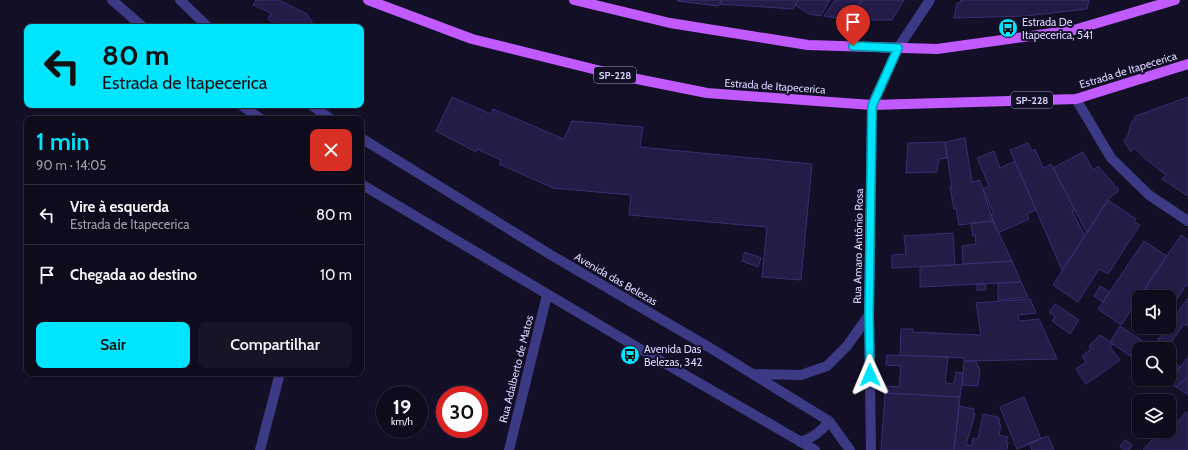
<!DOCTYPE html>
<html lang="pt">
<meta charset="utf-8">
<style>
:root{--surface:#0e0b1c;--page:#171425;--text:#f1f3f6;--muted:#9b9ba3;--line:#2e2b3b;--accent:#00e5ff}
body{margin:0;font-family:Cabin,sans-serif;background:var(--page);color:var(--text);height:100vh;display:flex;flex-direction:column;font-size:15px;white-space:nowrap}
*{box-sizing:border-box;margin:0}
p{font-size:13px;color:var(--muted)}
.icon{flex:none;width:22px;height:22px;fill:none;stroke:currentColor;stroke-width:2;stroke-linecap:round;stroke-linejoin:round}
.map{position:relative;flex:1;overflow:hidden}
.side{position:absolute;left:24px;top:116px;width:340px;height:260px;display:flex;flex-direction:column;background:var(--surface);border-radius:8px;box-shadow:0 1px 3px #0004,0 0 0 1px var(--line)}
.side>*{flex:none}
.guide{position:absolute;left:24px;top:24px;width:340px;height:84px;border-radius:8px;box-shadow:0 1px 3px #0004,0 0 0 1px var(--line);background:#00e5ff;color:#111;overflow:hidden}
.fabs{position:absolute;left:1132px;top:290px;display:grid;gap:8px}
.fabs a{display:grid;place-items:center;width:44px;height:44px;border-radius:8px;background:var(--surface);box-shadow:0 1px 3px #0004,0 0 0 1px var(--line);font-size:20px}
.speed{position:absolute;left:376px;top:386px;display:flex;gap:8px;font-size:20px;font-weight:700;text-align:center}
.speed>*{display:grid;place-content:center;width:52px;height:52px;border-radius:50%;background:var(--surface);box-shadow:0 1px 3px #0004,0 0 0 1px var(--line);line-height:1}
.speed small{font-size:10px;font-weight:400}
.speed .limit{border:6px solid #d22;background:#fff;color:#111}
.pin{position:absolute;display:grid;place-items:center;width:34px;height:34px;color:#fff;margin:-41px -17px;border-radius:50% 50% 50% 0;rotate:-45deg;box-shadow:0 0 4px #0007}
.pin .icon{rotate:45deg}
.me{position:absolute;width:44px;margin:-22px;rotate:359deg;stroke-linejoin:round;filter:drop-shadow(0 0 3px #0008)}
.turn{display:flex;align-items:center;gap:14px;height:84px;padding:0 12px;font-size:18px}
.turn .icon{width:52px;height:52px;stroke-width:2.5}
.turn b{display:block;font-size:28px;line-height:34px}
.round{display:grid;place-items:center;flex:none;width:42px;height:42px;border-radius:8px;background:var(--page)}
.headline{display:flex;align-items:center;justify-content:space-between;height:68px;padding:0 12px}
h1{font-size:24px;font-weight:600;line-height:30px;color:var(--accent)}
.button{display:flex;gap:8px;margin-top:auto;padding:8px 12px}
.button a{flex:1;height:46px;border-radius:8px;background:var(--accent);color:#111;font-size:16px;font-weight:600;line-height:46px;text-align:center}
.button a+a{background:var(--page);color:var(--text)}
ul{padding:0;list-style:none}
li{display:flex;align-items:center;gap:12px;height:60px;padding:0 12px;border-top:1px solid var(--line)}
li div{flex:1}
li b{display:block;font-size:15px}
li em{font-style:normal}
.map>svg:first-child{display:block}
.building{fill:#241b47;stroke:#3b2d73}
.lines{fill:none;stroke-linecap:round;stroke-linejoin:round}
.minor{stroke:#3d3a85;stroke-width:10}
.major{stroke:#c25bff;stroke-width:10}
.route-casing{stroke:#0095a6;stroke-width:10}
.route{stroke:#00e5ff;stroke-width:7}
.labels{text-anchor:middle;stroke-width:4;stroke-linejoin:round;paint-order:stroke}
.shield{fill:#130f26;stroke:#9e99be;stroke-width:1}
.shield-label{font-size:10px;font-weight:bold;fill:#d9d4ff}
.poi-label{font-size:11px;fill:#d9d4ff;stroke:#130f26;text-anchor:start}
.street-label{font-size:11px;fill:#d9d4ff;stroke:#130f26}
</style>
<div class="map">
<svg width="1188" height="450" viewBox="0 0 1188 450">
<rect width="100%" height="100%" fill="#130f26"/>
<!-- building -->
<path class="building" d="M256,0H279L307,14L315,27H279L268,19L271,13L253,5Z
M678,0H722L718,6L677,1Z
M722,0H798L793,9L719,4Z
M798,0H830L821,16L809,14L795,5Z
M835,0H862L849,20L824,16Z
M862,0H904L892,20H849Z
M961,0H1089L1087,9L1026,16L954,18L957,3H960Z
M452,97L491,114L493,109L564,139L572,121L643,127L640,147L812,164L801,280L762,277L767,227L629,215L631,195L553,188L499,164L501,160L477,149L476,152L436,131Z
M1188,97V196L1162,179L1166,175L1146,159L1134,148L1131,152L1124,141L1128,135L1131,124L1136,116Z
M965,138L972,182L980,180L993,221L959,225L956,208L954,209L950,187H952L945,142Z
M945,142L947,158L939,159L937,172L906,173L908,143Z
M1028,143L1032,151L1035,149L1043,168L1051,164L1075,210L1072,211L1085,236L1062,270L1010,150Z
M994,151L1000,168L1015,161L1036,210L1027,214L1029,219L998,233L991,215L994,214L983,189L989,186L977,158Z
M1083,152L1093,170L1098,166L1119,190L1108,200L1087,233L1053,168Z
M1108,200L1136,219L1134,222L1140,225L1108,274L1099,269L1078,302L1053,285Z
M993,221L1012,261L963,264L962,246L976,244L975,235L973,236L971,223Z
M953,233L955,265L892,268V255L906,254L904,236Z
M1181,235L1188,240V286L1186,285L1171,308L1175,310L1169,320V297H1139Z
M1144,241L1167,256L1121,325L1098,309Z
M745,252L761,258L758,267L742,261Z
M1012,261L1021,282L920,287V267Z
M1021,282L1028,297L998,300V283Z
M977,284H985L986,290H977Z
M1100,286L1110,292L1103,302L1094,296Z
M1139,297V313L1132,308Z
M1188,298V327L1184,324L1166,349H1152L1167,327H1169V324Z
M1030,299L1036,313L1018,315L1019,321L1039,319L1057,359L964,361V358L900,355L901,329H913V332L981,335L976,303Z
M1055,304L1079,320L1070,334L1052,321L1055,317L1049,312Z
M1120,326L1153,348L1139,349V362L1110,342Z
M1100,335L1113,344L1110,347L1120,360L1086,384L1076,369L1086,362L1082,356L1091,349L1089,346Z
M887,355L948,357L945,383L954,384L956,372L963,373L960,397L885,393V386L899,387L901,366L886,365Z
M1188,357V377L1176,387L1169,382Z
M1169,358L1180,367L1169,382L1164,379H1169Z
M964,361H976L980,370L978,386L962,385Z
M1188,377V395L1176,387Z
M885,393L960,397L954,450H881Z
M1024,397L1041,439L1017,449L1000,407Z
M959,406L974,409L973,413L975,414L966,445L972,446L973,438L978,439L983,414L998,417L1000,420L999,424L1001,425L999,435L1008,437L1006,442H1008L1007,450H954Z
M1186,412L1188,414V450H1143L1160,431L1170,430Z
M1048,436L1054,450H1032L1029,443Z
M1125,440L1132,445L1129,450H1125L1120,446Z"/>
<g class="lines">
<!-- minor -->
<path class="minor" d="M112,0L143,27
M180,0L208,27
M1076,99L1111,158L1149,195L1188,221
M241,105L261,119
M311,105L331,119
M361,138L551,255L712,349L829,421L850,450
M361,184L635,346L815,450
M753,374L801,375L827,366L847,346L869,315
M800,442C813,438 821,432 829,421
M260,450L280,373
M509,450L547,295
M871,450L869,315L872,105L898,48L930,0"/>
<!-- major -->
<path class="major" d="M368,0L472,39L617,75L707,93L872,105L1076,99L1188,64
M574,0L670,23L808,45L937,49L1074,30L1175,0"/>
</g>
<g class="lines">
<defs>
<path id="route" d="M853,46L898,48L872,106L869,315L870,375"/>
</defs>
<!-- route casing -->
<use href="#route" class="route-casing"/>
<!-- route -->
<use href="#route" class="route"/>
</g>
<!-- icons -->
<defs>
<symbol id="bus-disc" viewBox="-11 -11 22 22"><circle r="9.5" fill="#00e5ff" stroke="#130f26"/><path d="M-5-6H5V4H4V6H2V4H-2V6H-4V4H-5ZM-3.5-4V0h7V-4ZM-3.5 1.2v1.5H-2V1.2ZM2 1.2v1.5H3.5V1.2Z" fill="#111"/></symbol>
</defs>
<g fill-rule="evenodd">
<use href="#bus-disc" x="997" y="17" width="22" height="22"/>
<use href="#bus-disc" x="619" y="344" width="22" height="22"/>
</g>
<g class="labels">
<!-- shield labels -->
<g class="shield">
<rect x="594" y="67" width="42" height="16" rx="3"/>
<rect x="1011" y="92" width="42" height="16" rx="3"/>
</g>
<g class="shield-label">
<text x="615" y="79">SP-228</text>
<text x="1032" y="104">SP-228</text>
</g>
<!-- poi labels -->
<g class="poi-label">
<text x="1022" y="26">Estrada De<tspan x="1022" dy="13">Itapecerica, 541</tspan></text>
<text x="644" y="353">Avenida Das<tspan x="644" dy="13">Belezas, 342</tspan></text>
</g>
<!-- street labels -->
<g class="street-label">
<text transform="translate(1128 70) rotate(-17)" y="4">Estrada de Itapecerica</text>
<text transform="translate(775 86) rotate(4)" y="4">Estrada de Itapecerica</text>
<text transform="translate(858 246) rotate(-89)" y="4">Rua Amaro Antônio Rosa</text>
<text transform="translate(616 279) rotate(30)" y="4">Avenida das Belezas</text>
<text transform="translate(516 369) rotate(-76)" y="4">Rua Adalberto de Matos</text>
</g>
</g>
</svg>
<div class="fabs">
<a><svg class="icon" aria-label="sound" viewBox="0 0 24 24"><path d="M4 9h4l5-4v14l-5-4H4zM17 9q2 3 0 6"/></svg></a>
<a><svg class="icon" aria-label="search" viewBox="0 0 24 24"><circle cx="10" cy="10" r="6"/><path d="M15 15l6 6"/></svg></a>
<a><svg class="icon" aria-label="layers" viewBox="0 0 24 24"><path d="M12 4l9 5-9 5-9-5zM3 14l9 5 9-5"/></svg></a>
</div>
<div class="speed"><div>19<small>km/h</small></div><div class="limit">30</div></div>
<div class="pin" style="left:853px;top:46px;background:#d93025"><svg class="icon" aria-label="arrive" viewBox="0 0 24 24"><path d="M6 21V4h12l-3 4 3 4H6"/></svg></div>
<svg class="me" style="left:870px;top:375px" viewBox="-20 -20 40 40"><path d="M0-17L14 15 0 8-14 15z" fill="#00e5ff" stroke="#fff" stroke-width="4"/></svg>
<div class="guide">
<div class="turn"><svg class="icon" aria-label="left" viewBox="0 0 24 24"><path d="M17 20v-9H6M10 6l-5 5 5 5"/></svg><div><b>80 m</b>Estrada de Itapecerica</div></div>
</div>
<section class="side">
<div class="headline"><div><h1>1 min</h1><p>90 m · 14:05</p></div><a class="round" style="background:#d93025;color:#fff"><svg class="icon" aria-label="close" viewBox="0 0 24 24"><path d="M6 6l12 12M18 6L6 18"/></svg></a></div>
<ul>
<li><svg class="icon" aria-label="left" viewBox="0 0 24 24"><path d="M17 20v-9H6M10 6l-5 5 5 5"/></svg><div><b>Vire à esquerda</b><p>Estrada de Itapecerica</p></div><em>80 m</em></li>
<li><svg class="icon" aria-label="arrive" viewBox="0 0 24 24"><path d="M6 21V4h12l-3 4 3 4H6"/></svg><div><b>Chegada ao destino</b></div><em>10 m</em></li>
</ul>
<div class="button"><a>Sair</a><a>Compartilhar</a></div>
</section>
</div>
